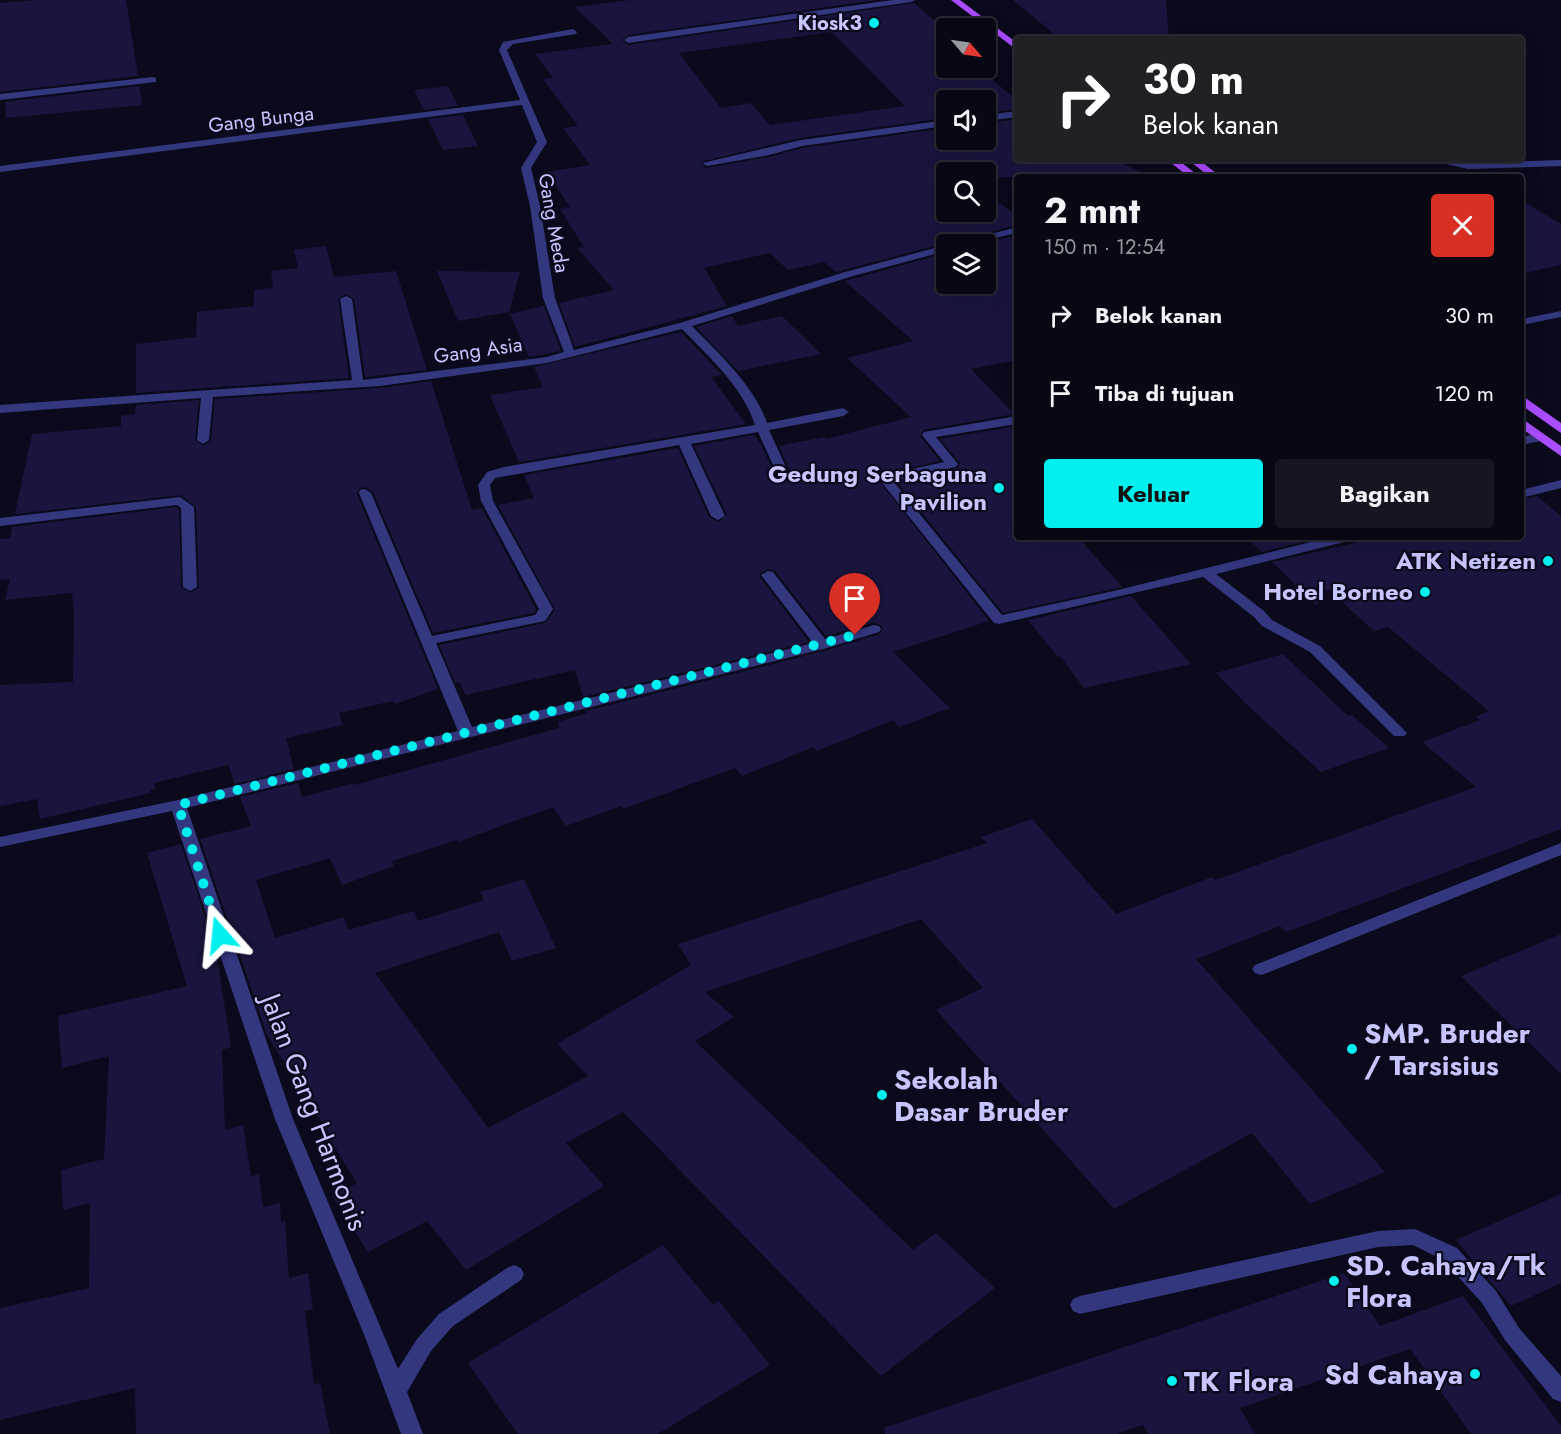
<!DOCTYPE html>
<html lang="id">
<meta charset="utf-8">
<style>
:root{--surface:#080815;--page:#161622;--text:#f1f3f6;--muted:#989aa0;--line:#292934;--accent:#00f0f0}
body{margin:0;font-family:Jost,sans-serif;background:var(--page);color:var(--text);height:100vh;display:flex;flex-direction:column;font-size:22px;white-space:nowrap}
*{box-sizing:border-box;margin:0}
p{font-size:20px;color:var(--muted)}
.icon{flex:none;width:33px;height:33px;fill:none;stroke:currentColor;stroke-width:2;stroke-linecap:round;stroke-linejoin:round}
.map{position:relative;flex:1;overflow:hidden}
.drawer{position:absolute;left:1014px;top:174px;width:510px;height:366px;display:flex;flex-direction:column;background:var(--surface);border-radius:6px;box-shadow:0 6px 24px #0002,0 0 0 2px var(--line)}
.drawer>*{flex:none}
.hud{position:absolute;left:1014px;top:36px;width:510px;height:126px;border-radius:6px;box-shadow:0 6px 24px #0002,0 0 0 2px var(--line);background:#202124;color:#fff;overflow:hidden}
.needle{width:39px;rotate:119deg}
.fabs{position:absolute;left:936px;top:18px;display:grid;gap:12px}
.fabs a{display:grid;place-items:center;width:60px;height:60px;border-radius:6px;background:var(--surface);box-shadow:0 6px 24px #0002,0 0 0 2px var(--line);font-size:30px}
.pin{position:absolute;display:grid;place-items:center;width:51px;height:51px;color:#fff;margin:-62px -26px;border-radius:50% 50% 50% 0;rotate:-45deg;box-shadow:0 0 6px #0007}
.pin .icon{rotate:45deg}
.me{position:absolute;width:66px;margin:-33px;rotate:342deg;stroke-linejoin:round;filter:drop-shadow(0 0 4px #0008)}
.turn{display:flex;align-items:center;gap:21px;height:126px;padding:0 30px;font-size:27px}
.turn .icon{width:78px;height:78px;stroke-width:2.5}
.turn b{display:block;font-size:42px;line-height:51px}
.round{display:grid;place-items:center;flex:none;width:63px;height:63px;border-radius:6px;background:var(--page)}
.overview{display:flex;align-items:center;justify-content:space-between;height:102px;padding:0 30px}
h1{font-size:36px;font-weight:700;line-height:45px}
.cta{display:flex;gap:12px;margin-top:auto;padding:12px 30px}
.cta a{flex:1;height:69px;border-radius:6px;background:var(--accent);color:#111;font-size:24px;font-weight:700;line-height:69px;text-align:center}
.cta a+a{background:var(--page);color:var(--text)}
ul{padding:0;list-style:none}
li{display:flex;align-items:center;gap:18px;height:78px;padding:0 30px}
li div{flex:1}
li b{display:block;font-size:22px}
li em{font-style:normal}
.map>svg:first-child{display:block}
.building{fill:#19153e;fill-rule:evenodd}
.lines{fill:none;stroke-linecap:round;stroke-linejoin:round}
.minor{fill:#32377e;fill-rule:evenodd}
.major{fill:#aa4cff;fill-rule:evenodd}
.route{stroke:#00f0f0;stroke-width:10;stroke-dasharray:0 18}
.poi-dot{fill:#00f0f0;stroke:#0b0a1c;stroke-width:2}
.labels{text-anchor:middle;stroke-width:4.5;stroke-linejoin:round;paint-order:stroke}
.far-poi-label{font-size:20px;font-weight:bold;fill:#c6c5ff;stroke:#0b0a1c;text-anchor:end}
.far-street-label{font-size:20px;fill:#c6c5ff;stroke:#0b0a1c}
.poi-label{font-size:24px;font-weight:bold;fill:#c6c5ff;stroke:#0b0a1c;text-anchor:end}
.near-poi-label{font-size:28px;font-weight:bold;fill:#c6c5ff;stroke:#0b0a1c;text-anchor:start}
.near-street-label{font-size:28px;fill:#c6c5ff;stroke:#0b0a1c}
</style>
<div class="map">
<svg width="1561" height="1434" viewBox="0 0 1561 1434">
<rect width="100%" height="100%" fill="#0b0a1c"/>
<!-- building -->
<path class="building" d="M38,0H126L138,76L0,92V3Z
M630,0H877L628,35L622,40L628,45L914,3L946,30V68H986V62L994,70L983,72L1017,100V109L986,113V100H946V118L800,138L700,162L706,168L769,157L802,148L946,128V140H986V123L1017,119V159H1113L1151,177H986V172H946V212H986V193L1017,216V225L952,242L951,244L945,243L836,272L824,262L788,270L770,253L704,268L727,306L575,347L559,303L614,290L577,248L584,247L560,209L570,207L547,172L590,165L563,128L578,126L543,79L553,78L535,54L613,44L575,7ZM832,32L905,106L770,125L751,103L721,108L679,53Z
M1013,0H1166L1169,39H1134L1129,36L1103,39H1060Z
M139,86L142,105L6,118L5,102Z
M448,86L458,106L424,110L414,90Z
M463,115L478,146L443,150L428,119Z
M1521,200L1561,224V265L1521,274Z
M1017,235V360L971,369L1014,414L924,430L920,436L940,461L880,474L877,478L989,621L893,652L950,708L899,727L893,720L817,751L813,747L742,776L735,768L623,809L621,806L566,826L553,807L458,842L457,840L392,861L394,866L342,885L330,858L256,880L275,938L344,917L348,930L414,911L418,921L484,900L480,892L524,879L556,948L512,961L499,932L375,973L488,1128L588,1076L557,1044L691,965L678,944L987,843L981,837L1032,819L1116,914L1212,877L1215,880L1476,787L1422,742L1480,720L1476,717L1489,711L1388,627L1374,631L1329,590L1316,593L1318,606L1272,562L1381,537H1521V500L1537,496L1561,516V829L1286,932L1280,926L1196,959L1385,1172L1310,1204L1252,1133L1114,1209L936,1010L983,988L921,919L705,992L734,1017L695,1041L913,1250L936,1233L995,1288L881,1376L623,1112L566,1143L604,1186L466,1270L427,1221L368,1252L332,1196L357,1183L329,1138L331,1137L267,1035L200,839L251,826L240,797L298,783L302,797L354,783L355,785L559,728L558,722L587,713L586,711L828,650L880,634L883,628L879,624L873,623L826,636L775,571L768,569L760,573L759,576L809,642L583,697L575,670L466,695L459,682L455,683L439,645L545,623L555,610L498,505L534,498L524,475L678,448L709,517L719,522L727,515L694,446L754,435L761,445L776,477L785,482L792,475L779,446L824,437L826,439L911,417L847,358L913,341L845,281L946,253V284H986V244H977Z
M326,246L334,277L396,271L427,370L365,377L354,299L345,294L338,299L349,378L136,393V344L196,337L197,312L254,306V290L273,288L271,271L298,268L294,250Z
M437,271L520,272L509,312L458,321Z
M544,306L561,351L529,357L510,314Z
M732,316L738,326L782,316L821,354L738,371L696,327Z
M681,332L722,375L711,377L746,424L519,462L490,395L543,387L534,367Z
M431,381L472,510L482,508L536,609L534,613L433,633L373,492L366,487L360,488L357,494L438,689L395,704L393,701L339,713L343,725L286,738L294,769L235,784L228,765L154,783L155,789L150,790L151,793L40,819L37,799L0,806V685L73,682L74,613L72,593L5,600L10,579L0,580V539L10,538L12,527L176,507L179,509L181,587L191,593L199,587L196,507L181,495L15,514L32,434L121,426V416L135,414L136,405L199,400L195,440L204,446L211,440L215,399L380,388Z
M1017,426V537H1078L1122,587L1003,613L897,482L958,468L960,463L940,439Z
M1246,537H1310V540L1262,552Z
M1131,596L1191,664L1084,688L1060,656L1058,657L1028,620Z
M1283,654L1348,716L1352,715L1389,748L1321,772L1244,702L1216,673Z
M181,844L220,961L217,957L231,1047L222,1050L225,1130L243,1125L251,1176L259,1174L263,1207L280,1203L281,1222L285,1220L289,1278L308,1273L313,1309L305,1311L314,1384L320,1383L330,1434H136L135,1388L0,1420V1308L89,1288L90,1203L63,1210L61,1170L104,1159L109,1056L62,1068L58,1016L187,986L147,853Z
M1561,934V1074L1461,976Z
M1561,1194V1283L1511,1306L1456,1240Z
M663,1245L713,1305L719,1301L770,1365L658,1434H518L468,1363Z
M1344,1273L1380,1326L1463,1296L1561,1426V1434H1471L1410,1349L1240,1408L1255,1434H1148L1143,1425L1116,1434H885L884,1428Z"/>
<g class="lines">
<!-- minor -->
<path class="minor" d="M893,0H915L911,2L628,43L624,40L628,37Z
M573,29L577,32L576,34L513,44L507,50L547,142L531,168L540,206L555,298L574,350L680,323L845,272L946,245V251L853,276L692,326C719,354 754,385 767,423L843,408L849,412L843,416L769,430L790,476L784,480L778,476L758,432L691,444L725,516L718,520L711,516L679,445L495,478L490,485L493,501L553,609L545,621L436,643L472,727L813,643L761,575L768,571L773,572L825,639L874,625L879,626L881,629L879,632L827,648L187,808L293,1119L398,1369L417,1339L439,1314L507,1268L514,1265L521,1268L524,1274L521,1280L453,1326L431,1351L407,1392L423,1434H401L365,1337L275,1119L172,811L0,847V837L178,800L458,731L359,493L360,490L365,489L371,493L432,636L535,615L539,609L481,501L478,485L487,472L504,467L755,425C743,387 709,357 682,329L547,363L380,386L213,397L209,440L203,444L197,440L201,398L0,413V405L352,380L340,299L346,296L352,299L363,380L547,357L564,352L543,298L530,206L521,168L537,142L522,105L0,172V166L520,100L499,50L503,42Z
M153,77L156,78V82L0,100V94Z
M1017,111V117L986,121V115Z
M946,120V126L802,146L769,155L707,166L702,163L801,140Z
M1425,159H1446L1468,163L1561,160V166L1468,169Z
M1017,227V233L969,244H953Z
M1561,311V317L1521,325V319Z
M1017,416V424L936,437L958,464L956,467L893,481L1002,615L1114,591L1331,537H1354L1352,540L1216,574L1264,611L1272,620L1320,646L1407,733L1404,736H1394L1310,652L1262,626L1254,617L1203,577L999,624L994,623L879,479L880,476L944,462L922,435L924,432Z
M1541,433L1547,437L1545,440L1521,445V437Z
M1561,480V488L1521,498V490Z
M180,497L194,507L197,587L190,591L183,587L181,508L177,505L0,526V518Z
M1561,843V855L1267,973L1261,975L1255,973L1252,969L1255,965Z
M1415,1229L1457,1248L1496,1291L1519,1328L1561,1376V1402L1553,1399L1505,1340L1482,1303L1443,1260L1413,1245L1378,1247L1080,1314L1073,1311L1070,1305L1073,1299L1080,1296L1378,1231Z"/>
<!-- major -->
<path class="major" d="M951,0H960L1017,43V50Z
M1166,159H1177L1200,177H1189Z
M1187,159H1198L1221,177H1210Z
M1521,395L1561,423V433L1521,405Z
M1521,418L1561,446V456L1521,428Z"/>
</g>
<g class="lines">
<!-- route -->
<path class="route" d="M220,935L178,805L855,635"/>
</g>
<!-- markers -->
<g class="poi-dot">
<circle cx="874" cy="23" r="6"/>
<circle cx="999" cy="488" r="6"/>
<circle cx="1548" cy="561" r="6"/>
<circle cx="1425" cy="592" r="6"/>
<circle cx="1352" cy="1049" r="6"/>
<circle cx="882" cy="1095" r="6"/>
<circle cx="1334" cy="1281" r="6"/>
<circle cx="1475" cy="1374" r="6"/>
<circle cx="1172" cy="1381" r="6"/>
</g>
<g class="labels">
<!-- far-poi labels -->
<g class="far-poi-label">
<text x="862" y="30">Kiosk3</text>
</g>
<!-- far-street labels -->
<g class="far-street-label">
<text transform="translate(261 119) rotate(-7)" y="7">Gang Bunga</text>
<text transform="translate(554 223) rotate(80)" y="7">Gang Meda</text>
<text transform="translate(478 350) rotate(-8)" y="7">Gang Asia</text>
</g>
<!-- poi labels -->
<g class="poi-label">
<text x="987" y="482">Gedung Serbaguna<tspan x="987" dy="28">Pavilion</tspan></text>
<text x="1536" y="569">ATK Netizen</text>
<text x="1413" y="600">Hotel Borneo</text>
</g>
<!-- near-poi labels -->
<g class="near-poi-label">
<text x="1364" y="1043">SMP. Bruder<tspan x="1364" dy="32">/ Tarsisius</tspan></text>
<text x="894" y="1089">Sekolah<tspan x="894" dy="32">Dasar Bruder</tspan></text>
<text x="1346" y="1275">SD. Cahaya/Tk<tspan x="1346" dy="32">Flora</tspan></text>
<text x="1463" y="1384" text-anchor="end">Sd Cahaya</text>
<text x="1184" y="1391">TK Flora</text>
</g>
<!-- near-street labels -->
<g class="near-street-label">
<text transform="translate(315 1112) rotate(69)" y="10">Jalan Gang Harmonis</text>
</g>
</g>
</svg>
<div class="fabs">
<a><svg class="needle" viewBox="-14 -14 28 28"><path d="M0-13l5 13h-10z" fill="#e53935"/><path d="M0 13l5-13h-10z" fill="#989aa0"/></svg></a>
<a><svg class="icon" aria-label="sound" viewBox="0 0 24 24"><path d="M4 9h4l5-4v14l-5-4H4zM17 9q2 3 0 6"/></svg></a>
<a><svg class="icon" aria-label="search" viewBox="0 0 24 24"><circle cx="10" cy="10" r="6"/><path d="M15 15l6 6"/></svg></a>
<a><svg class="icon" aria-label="layers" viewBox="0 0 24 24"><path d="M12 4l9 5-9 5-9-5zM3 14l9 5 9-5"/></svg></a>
</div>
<div class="pin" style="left:855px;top:635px;background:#d93025"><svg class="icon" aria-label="arrive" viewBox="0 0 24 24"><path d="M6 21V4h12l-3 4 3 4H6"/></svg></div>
<svg class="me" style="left:220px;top:935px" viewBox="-20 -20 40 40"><path d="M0-17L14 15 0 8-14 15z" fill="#00f0f0" stroke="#fff" stroke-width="4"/></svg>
<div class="hud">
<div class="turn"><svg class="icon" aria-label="right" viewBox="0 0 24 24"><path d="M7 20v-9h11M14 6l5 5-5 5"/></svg><div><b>30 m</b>Belok kanan</div></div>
</div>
<section class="drawer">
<div class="overview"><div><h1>2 mnt</h1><p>150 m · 12:54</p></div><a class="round" style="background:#d93025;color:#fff"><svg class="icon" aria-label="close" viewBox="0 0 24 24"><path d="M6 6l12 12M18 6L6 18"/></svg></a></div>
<ul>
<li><svg class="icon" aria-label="right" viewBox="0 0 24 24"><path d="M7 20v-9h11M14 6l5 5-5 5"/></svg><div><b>Belok kanan</b></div><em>30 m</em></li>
<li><svg class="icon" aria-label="arrive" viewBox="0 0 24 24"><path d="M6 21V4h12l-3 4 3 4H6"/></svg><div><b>Tiba di tujuan</b></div><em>120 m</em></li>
</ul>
<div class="cta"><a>Keluar</a><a>Bagikan</a></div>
</section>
</div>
